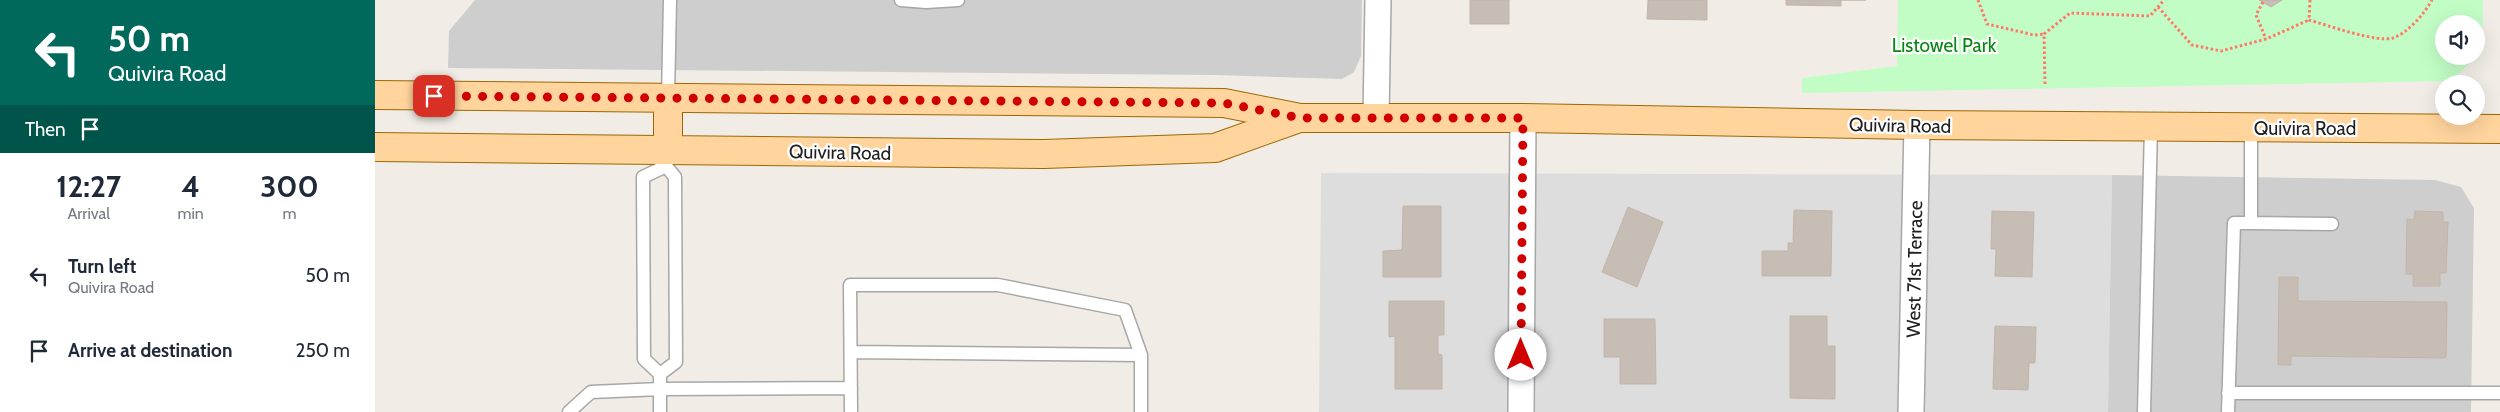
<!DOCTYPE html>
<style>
:root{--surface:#fff;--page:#f6f6f7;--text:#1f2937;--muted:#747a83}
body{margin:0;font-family:Cabin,sans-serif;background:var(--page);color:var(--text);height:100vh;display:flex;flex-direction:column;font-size:19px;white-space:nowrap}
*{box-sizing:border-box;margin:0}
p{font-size:16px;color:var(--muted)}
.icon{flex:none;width:28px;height:28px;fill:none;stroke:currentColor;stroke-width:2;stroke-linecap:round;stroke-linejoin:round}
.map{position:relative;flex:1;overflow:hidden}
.details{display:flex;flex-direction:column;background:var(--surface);width:375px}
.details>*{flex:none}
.banner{background:#00695c;color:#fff;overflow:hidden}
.controls{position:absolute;left:2060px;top:15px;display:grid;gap:10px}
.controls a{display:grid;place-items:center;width:50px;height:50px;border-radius:50%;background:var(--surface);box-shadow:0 5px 20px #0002;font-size:25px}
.pin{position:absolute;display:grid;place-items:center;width:42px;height:42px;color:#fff;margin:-21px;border-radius:10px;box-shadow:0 2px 8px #0006}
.me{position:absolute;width:55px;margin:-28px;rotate:0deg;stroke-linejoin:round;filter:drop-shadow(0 0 4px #0008)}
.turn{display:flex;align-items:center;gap:18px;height:105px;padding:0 25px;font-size:22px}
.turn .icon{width:65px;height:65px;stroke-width:2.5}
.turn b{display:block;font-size:35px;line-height:42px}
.then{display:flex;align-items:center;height:48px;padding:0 25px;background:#0003;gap:10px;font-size:19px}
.eta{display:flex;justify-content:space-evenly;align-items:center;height:85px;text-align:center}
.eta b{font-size:30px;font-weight:700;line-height:35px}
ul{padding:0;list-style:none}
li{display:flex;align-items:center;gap:15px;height:75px;padding:0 25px}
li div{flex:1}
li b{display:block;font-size:19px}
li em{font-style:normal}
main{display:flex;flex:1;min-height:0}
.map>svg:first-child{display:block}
.residential{fill:#dedddd}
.religious{fill:#cecece}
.park{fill:#c2fdc6;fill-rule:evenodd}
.building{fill:#c6bdb5;stroke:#c4b4a7}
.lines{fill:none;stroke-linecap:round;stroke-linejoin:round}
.lane-casing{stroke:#a7a7a7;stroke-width:15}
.street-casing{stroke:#a7a7a7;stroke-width:28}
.primary-casing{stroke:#9c6800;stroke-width:30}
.path{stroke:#ff7869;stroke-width:3;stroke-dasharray:2.5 2.5;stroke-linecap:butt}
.lane{stroke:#fff;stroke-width:12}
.street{stroke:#fff;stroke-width:25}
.primary{stroke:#ffd49d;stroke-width:28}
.route{stroke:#d00001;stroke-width:9;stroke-dasharray:0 16.2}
.labels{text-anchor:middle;stroke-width:4.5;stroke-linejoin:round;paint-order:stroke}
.park-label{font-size:19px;fill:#058710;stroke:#fff}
.street-label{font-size:19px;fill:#202020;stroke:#fff}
</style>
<main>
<section class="details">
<div class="banner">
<div class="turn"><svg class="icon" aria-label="left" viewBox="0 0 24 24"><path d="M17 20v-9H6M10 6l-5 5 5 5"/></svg><div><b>50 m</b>Quivira Road</div></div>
<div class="then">Then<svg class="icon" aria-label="arrive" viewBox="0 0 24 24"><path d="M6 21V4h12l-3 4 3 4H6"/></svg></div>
</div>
<div class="eta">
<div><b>12:27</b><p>Arrival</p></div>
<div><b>4</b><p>min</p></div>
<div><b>300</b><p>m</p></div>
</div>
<ul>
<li><svg class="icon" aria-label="left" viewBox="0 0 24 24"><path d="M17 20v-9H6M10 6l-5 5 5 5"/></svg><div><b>Turn left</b><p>Quivira Road</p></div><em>50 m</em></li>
<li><svg class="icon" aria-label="arrive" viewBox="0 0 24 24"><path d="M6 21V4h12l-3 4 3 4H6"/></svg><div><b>Arrive at destination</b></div><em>250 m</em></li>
</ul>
</section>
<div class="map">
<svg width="2125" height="412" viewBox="0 0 2125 412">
<rect width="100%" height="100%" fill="#f1ede6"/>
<!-- residential -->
<path class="residential" d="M946,173L1737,175L1733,412H944Z"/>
<!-- religious -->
<path class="religious" d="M100,0H987L986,56L979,72L967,79L839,75L73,68L74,31Z
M1737,175L2060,180L2086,187L2099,208L2096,412H1733Z"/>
<!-- park -->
<path class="park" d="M1523,0H2108L2107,51L2076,81L1427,93V78L1522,66ZM2069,24H2101V56H2069Z"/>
<!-- building -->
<path class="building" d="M1095,0H1134V24H1095Z
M1273,0H1332V20L1272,19Z
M1411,0H1491H1466V6L1411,5Z
M1884,0H1907L1896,7Z
M1028,206H1066V277H1008V251L1027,250Z
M1253,207L1288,222L1262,287L1227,272Z
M1419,210L1457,211L1456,276H1387V251H1413V243H1418Z
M1617,211L1659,212L1657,277L1620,276L1621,249H1616Z
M2040,211L2068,212V222H2073L2071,273H2065V286H2038V274H2031L2032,219L2039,220Z
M1904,277H1923V301L2072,302L2071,358L1916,356V365H1903Z
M1014,301H1069V335H1063V354L1067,355V389H1020V336L1014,337Z
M1415,316H1452V346H1460V399L1415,398Z
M1229,319H1280L1281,384H1245V357H1229Z
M1620,326L1661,327L1660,363H1654L1653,390L1618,389Z"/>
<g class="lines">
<defs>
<path id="lane" d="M526,0L551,2L583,0
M293,98L295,0
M1876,128V223L1957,224
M476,352L766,355
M285,374L301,362L300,177L291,166L292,160
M1853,393H2125
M194,412L216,392L285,389L476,388
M285,412V374L269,359L268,177L291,166
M476,412L475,285H623L750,310L766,355V412
M1769,412L1776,127
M1853,412L1859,223H1876"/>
<path id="street" d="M1001,118L1003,0
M1146,412L1148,118
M1536,412L1542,125"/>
<path id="primary" d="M0,95L849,103L925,118H1148L1542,125L2125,129
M293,98V150
M0,147L669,154L840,148L924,118"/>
</defs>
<!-- lane casing -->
<use href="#lane" class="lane-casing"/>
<!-- street casing -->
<use href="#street" class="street-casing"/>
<!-- primary casing -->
<use href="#primary" class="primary-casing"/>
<!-- path -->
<path class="path" d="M1603,0L1612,24L1659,35L1669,34
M1935,0L1934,20C1952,25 2002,43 2018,38C2033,33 2050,13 2057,0
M1888,2L1881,15L1891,39
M1783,7L1817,45L1846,51L1891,39L1934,20
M1670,84L1669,34L1695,13L1775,16L1789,0"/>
<!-- lane -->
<use href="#lane" class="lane"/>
<!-- street -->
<use href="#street" class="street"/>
<!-- primary -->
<use href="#primary" class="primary"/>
</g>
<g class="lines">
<!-- route -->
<path class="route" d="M59,96L849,103L925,118H1148L1146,355"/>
</g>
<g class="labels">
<!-- park labels -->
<g class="park-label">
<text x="1569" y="52">Listowel Park</text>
</g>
<!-- street labels -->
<g class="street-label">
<text transform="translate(1525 125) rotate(1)" y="7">Quivira Road</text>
<text x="1930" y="135">Quivira Road</text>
<text transform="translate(465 152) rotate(1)" y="7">Quivira Road</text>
<text transform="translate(1539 269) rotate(-89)" y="7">West 71st Terrace</text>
</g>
</g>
</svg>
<div class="controls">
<a><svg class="icon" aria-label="sound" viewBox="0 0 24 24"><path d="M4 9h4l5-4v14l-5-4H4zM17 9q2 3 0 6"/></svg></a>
<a><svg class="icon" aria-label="search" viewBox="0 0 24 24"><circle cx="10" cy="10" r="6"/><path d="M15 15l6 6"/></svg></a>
</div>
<div class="pin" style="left:59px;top:96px;background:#d93025"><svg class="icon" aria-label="arrive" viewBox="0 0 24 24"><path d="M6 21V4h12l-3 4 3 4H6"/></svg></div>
<svg class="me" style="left:1146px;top:355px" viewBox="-20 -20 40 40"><circle r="19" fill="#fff"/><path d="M0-13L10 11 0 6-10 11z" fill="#d00001"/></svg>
</div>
</main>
